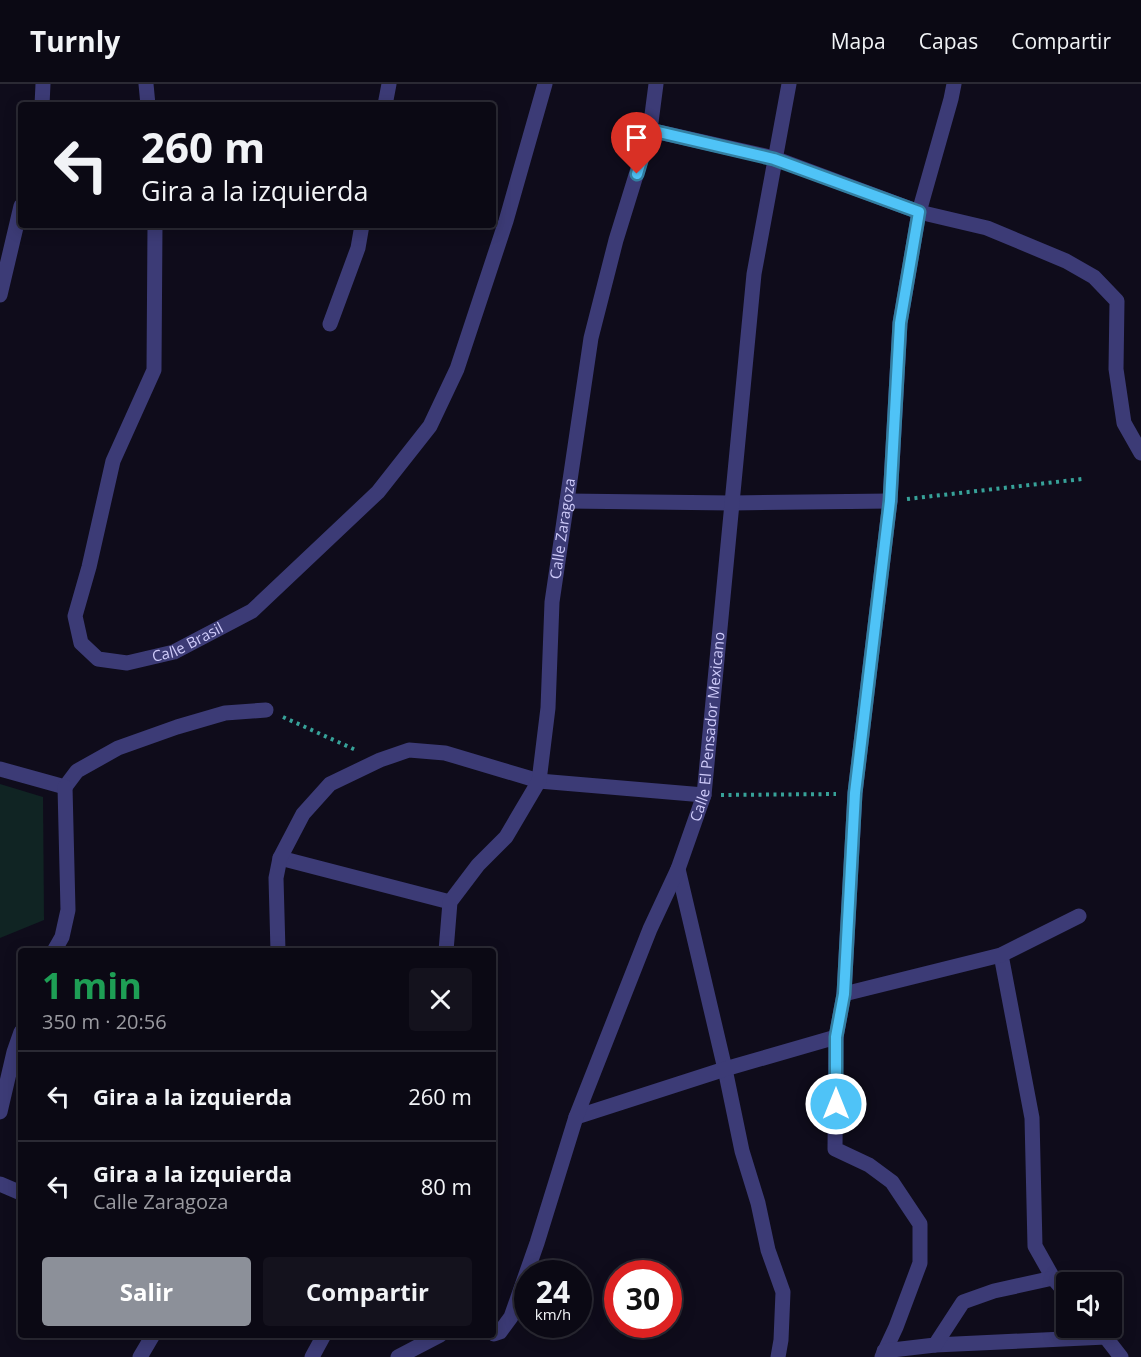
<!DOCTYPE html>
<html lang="es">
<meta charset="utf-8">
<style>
:root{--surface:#0b0914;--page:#14121d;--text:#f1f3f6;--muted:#9a9aa0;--line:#2b2a34;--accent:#8c9099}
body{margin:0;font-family:"Open Sans",sans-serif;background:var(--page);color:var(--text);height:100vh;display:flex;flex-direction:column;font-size:22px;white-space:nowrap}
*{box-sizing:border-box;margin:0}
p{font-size:20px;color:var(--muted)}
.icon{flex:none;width:33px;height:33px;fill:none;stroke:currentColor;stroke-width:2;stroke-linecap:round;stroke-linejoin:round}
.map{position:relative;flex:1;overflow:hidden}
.sheet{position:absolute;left:18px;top:864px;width:478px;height:390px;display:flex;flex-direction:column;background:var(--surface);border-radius:6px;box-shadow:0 3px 15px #0003,0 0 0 2px var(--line)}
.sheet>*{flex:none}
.top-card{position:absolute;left:18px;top:18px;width:478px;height:126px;border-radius:6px;box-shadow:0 3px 15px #0003,0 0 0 2px var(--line);background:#0b0914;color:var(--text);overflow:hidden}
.fabs{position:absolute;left:1056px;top:1188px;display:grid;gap:12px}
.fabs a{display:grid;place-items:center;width:66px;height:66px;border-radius:6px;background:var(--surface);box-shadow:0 3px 15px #0003,0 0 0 2px var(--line);font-size:30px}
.speed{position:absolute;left:514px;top:1176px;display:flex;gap:12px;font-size:30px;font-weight:700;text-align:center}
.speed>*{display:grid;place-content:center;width:78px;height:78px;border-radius:50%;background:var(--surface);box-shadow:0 3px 15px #0003,0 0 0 2px var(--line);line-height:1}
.speed small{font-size:15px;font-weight:400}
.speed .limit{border:9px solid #d22;background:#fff;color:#111}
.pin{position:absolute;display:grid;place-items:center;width:51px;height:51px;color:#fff;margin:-62px -26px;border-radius:50% 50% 50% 0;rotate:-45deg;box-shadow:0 0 6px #0007}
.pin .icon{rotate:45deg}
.me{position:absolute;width:66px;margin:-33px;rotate:0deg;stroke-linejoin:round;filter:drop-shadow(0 0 4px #0008)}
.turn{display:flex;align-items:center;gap:21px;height:126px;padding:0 24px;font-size:27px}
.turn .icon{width:78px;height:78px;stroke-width:2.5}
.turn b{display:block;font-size:42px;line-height:51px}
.round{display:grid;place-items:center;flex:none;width:63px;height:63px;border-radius:6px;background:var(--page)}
.overview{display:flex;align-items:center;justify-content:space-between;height:102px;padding:0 24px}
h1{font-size:36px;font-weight:700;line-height:45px;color:#1e9e55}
.button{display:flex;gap:12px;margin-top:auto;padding:12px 24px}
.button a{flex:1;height:69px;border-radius:6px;background:var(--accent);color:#fff;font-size:24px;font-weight:700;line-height:69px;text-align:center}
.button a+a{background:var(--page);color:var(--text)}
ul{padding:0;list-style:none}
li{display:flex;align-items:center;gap:18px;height:90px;padding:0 24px;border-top:2px solid var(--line)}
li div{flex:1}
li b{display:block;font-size:22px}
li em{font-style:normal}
header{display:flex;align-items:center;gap:36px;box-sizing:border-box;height:84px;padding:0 30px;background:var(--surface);border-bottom:2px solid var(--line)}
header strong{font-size:28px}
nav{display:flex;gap:33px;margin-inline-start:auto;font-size:21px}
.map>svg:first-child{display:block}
.green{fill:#102423}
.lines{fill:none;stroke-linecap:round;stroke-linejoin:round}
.path{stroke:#37a299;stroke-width:4;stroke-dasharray:3 4.5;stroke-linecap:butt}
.minor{stroke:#3c3b76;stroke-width:15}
.route-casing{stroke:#337fa1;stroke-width:15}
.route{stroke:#4fc3f7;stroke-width:10}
.labels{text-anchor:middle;stroke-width:4.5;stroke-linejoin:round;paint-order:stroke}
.street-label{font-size:15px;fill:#cfcbfa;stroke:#0f0c1b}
</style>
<header>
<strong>Turnly</strong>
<nav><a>Mapa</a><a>Capas</a><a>Compartir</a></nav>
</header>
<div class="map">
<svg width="1141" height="1273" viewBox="0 0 1141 1273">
<rect width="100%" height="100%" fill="#0f0c1b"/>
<!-- green -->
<path class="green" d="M0,700L43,713L44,836L0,854Z"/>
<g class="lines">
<!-- path -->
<path class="path" d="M907,415L1082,395
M283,633L358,667
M721,711L836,710"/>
<!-- minor -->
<g class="minor">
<path d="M146,0L148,21"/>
<path d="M42,21L43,0"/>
<path d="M385,21L389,0"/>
<path d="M650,46L774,74L919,128L987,144L1066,177L1094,193L1117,217L1116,285L1124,339L1141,369"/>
<path id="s1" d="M155,141L154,286L113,377L89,483L75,532L81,559L98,575L127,579L174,568L252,527L378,408L430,342L457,285L506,137L545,0"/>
<path d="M0,211L21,122"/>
<path d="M330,240L358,164L362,141"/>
<path d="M567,417L732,419L890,417"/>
<path d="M0,685L65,703L77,687L118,664L177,643L225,629L266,626"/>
<path d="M280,774L450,818"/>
<path d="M678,785L725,985L742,1067L758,1119L768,1166L783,1208L781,1256L778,1273"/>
<path d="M54,867L62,853L68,826L65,703"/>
<path d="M278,867L276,794L280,774L303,730L330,700L380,676L409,666L445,669L539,697L704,711"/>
<path id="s2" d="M446,867L450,818L478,781L506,753L539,697L548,624L552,518L591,254L616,156L650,46L656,0"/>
<path d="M1001,871L1032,1034L1035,1162L1053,1194"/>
<path d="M844,910L1001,871L1079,832"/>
<path d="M836,953L844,910L855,709L890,417L900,239L919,128L951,15L954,0"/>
<path d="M0,1028L14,968L21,948"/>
<path d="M576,1033L725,985L836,953L835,1065L869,1081L892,1098L920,1140V1179L896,1243L882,1273"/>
<path d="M0,1100L21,1109"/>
<path d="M1100,1246L1121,1273"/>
<path id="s3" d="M494,1250L500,1248L511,1233L537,1159L576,1033L650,845L678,785L704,711L754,190L789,0"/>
<path d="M935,1261L1106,1253"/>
<path d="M884,1267L935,1261L963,1218L994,1207L1053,1194L1066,1209"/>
<path d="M140,1273L153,1251"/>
<path d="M312,1273L324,1251"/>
<path d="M398,1273L440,1251"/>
</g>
</g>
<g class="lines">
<defs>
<path id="route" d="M637,90L650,46L774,75L919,128L900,239L890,417L855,709L844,910L836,953V1020"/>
</defs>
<!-- route casing -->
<use href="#route" class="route-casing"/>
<!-- route -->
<use href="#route" class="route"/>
</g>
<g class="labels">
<!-- street labels -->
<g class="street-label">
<text dy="5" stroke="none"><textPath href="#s2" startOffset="454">Calle Zaragoza</textPath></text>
<text dy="5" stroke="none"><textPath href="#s1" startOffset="549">Calle Brasil</textPath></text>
<text dy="5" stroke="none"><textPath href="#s3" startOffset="650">Calle El Pensador Mexicano</textPath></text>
</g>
</g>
</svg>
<div class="fabs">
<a><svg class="icon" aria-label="sound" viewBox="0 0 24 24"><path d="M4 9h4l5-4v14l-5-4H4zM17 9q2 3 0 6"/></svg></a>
</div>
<div class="speed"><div>24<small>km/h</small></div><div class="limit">30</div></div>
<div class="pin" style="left:637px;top:90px;background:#d93025"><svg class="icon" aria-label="arrive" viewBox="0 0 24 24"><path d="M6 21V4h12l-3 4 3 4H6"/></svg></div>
<svg class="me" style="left:836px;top:1020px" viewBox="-20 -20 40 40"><circle r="17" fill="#4fc3f7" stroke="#fff" stroke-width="3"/><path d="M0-11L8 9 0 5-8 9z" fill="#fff"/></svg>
<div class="top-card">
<div class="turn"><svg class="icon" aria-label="left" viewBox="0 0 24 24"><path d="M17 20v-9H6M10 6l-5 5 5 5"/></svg><div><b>260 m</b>Gira a la izquierda</div></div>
</div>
<section class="sheet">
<div class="overview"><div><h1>1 min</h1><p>350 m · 20:56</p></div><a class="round"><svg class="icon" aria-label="close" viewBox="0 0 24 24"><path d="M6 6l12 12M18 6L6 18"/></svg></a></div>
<ul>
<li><svg class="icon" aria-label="left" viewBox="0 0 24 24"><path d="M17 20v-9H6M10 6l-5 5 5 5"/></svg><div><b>Gira a la izquierda</b></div><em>260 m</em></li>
<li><svg class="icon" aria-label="left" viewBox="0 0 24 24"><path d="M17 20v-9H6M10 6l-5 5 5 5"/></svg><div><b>Gira a la izquierda</b><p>Calle Zaragoza</p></div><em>80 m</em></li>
</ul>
<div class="button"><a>Salir</a><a>Compartir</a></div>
</section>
</div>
